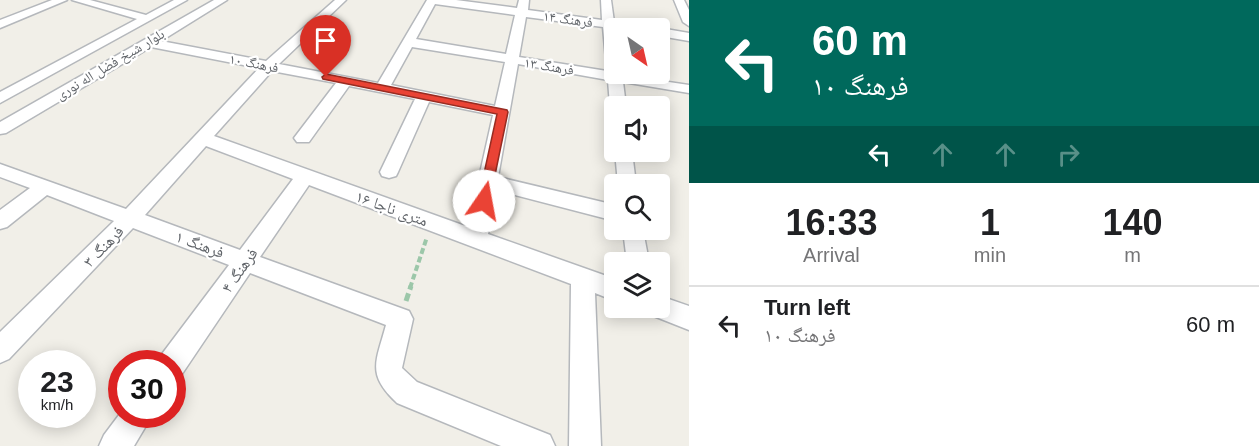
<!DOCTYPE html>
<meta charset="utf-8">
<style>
:root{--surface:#fff;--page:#f2f2f2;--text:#202124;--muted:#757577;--line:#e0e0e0}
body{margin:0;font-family:Helvetica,"Noto Naskh Arabic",sans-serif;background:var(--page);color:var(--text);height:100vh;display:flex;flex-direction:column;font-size:22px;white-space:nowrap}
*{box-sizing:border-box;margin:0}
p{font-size:20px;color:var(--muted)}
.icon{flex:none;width:33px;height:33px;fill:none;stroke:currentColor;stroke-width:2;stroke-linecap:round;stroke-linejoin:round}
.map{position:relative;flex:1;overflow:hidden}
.side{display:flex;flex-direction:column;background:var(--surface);width:570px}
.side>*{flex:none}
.guide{background:#00695c;color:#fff;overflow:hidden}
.needle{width:39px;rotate:146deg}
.buttons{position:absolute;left:604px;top:18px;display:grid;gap:12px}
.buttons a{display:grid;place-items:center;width:66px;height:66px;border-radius:6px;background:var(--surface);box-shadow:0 3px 15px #0003;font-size:30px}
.speed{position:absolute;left:18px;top:350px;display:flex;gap:12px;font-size:30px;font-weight:700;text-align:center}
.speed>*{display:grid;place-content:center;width:78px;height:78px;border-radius:50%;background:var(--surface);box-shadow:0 3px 15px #0003;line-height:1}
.speed small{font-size:15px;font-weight:400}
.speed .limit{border:9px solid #d22;background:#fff;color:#111}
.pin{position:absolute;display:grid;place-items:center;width:51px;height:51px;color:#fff;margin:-62px -26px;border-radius:50% 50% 50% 0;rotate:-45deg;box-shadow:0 0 6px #0007}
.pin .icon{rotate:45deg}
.me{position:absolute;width:66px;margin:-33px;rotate:12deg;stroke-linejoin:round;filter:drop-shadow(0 0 4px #0008)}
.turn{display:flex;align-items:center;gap:21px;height:126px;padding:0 24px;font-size:27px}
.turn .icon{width:78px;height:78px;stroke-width:2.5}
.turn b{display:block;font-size:42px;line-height:51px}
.lanes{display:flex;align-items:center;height:57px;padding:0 24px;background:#0003;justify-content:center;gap:30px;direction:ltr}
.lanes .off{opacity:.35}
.eta{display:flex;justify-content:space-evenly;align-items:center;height:102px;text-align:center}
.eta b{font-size:36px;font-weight:700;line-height:42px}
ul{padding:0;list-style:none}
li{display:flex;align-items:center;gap:18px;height:78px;padding:0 24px;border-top:2px solid var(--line)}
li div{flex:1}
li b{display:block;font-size:22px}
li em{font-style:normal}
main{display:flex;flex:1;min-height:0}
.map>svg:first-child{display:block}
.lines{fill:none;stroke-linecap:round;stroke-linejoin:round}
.minor-casing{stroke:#b5b8bc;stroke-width:3}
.path-far1{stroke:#9cc7a9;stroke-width:4;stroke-dasharray:6 3;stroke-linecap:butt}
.path{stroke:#9cc7a9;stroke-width:5;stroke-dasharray:8 4;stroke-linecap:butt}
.minor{fill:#fff;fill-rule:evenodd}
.route{fill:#ea4335;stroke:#982c22;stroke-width:1.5}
.labels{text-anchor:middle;stroke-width:4.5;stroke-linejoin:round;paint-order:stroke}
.far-street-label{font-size:14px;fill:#5f6368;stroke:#fff}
.street-label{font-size:16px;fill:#5f6368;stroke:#fff}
</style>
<main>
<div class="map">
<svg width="689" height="446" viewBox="0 0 689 446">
<rect width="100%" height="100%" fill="#f1efe8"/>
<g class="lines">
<defs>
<path id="minor" d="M52,0H67L0,28V20Z
M72,0H90L146,15L174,0H187L0,103V92L137,19Z
M214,0H227L161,41L266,61L335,0H346L279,64L378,83L427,0H456L517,8L519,0H529L528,10L602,20L601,0H611L614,22L636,25L638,28H615V74L689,85V93L623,82L626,106H615V110L610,106L608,80L518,64L498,177L615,205V221L496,190L488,234L615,279V301L595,293L601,446H569L571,284L309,185L260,257L409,311L413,319L402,368L417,382L550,435L555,446H501L397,403C366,374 376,362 386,325L250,273L182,374L172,378V363H159L162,354L229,265L133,228L9,359L0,363V332L114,221L47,195L7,227L0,229V210L30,188L0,177V164L126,209L259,68L151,47L6,133L0,134V122ZM435,4L515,15L506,54L416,39ZM526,17L603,27L607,71L519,57ZM412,47L505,62L495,106L391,85ZM272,71L336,83L294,138L297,142H309L349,86L415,99L380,172L382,176L389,178L396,176L398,172L429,102L493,115L468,227L214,136ZM206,146L293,179L240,250L145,215Z
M674,0H684L689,10V26L683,22Z
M659,28H660L689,33V41L660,36Z
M615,151L632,152L636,184H618Z
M623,230H643L649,262H627Z
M660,296L689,306V330L651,315L648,308H660Z
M122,411V414H153L134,446H99L104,435Z"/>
</defs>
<!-- minor casing -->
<use href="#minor" class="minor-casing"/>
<!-- path-far1 -->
<path class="path-far1" d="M410,288L427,237"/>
<!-- path -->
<path class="path" d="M406,301L411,286"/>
<!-- minor -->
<use href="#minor" class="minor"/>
</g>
<!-- route -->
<path class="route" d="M326,74L507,110L508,112L489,204L484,205L478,201L497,114L323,79L322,77Z"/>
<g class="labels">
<!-- far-street labels -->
<g class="far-street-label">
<text transform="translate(568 19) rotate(8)" y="5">فرهنگ ۱۴</text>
<text transform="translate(254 63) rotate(11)" y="5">فرهنگ ۱۰</text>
<text transform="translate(110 64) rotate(-31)" y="5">بلوار شیخ فضل اله نوری</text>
<text transform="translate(549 66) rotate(9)" y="5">فرهنگ ۱۳</text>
</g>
<!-- street labels -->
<g class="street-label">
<text transform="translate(392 208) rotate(20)" y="6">۱۶ متری ناجا</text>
<text transform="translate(200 244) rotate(20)" y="6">فرهنگ ۱</text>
<text transform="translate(103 246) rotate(-46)" y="6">فرهنگ ۳</text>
<text transform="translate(239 270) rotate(-55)" y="6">فرهنگ ۴</text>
</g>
</g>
</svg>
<div class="buttons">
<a><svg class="needle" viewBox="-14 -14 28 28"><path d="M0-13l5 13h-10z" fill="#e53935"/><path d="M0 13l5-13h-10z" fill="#757577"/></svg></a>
<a><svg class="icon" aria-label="sound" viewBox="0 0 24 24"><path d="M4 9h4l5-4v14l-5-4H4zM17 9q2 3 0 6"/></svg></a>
<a><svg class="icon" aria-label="search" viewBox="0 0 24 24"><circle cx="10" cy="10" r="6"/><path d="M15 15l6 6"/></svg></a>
<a><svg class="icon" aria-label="layers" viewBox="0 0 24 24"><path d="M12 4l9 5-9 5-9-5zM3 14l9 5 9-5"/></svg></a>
</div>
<div class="speed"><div>23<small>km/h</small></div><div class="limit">30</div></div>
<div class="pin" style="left:326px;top:77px;background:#d93025"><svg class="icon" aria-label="arrive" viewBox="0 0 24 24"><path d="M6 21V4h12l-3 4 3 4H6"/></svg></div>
<svg class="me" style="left:484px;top:201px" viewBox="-20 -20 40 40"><circle r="19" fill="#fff"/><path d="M0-13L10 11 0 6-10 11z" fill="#ea4335"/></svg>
</div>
<section class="side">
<div class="guide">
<div class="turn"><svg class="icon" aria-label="left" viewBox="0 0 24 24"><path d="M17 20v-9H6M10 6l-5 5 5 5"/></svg><div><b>60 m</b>فرهنگ ۱۰</div></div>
<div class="lanes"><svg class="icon" aria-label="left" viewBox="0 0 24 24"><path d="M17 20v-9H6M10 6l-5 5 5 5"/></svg><svg class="icon off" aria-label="ahead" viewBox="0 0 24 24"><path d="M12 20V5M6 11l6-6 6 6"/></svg><svg class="icon off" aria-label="ahead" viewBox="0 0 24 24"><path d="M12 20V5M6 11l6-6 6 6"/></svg><svg class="icon off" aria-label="right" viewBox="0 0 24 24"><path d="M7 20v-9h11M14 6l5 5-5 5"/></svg></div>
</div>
<div class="eta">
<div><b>16:33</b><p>Arrival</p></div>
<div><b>1</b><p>min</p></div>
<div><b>140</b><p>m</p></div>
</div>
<ul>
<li><svg class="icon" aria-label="left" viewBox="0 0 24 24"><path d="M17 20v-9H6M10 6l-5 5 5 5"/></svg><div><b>Turn left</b><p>فرهنگ ۱۰</p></div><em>60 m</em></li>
</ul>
</section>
</main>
